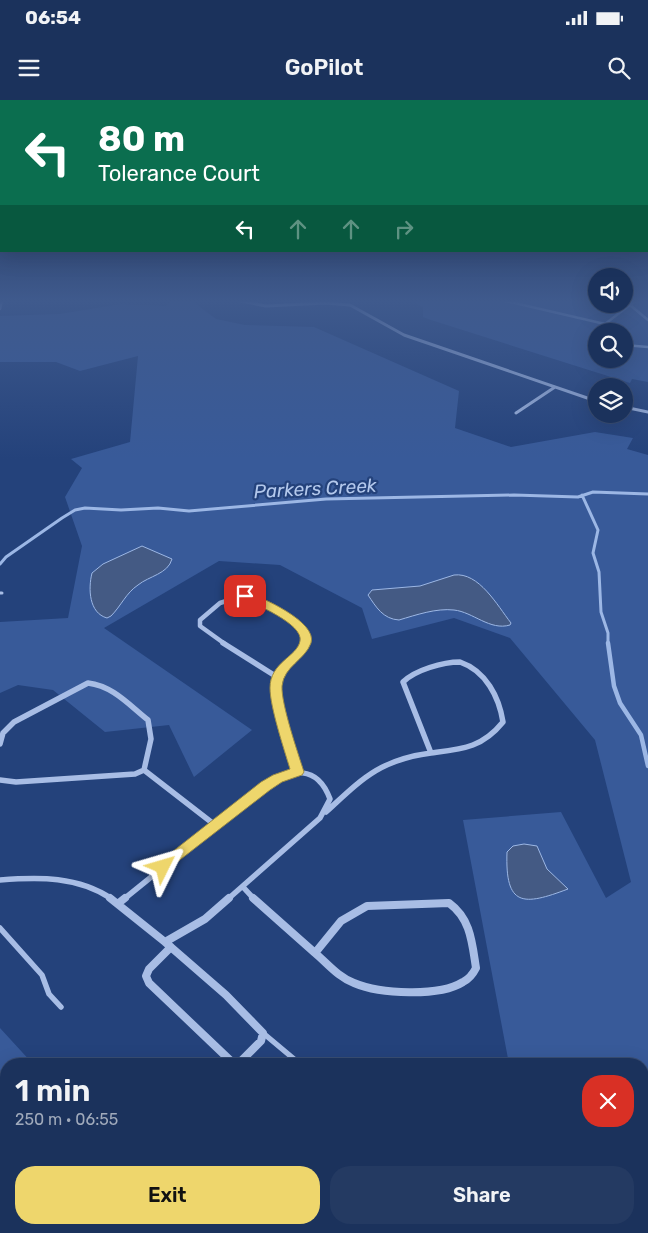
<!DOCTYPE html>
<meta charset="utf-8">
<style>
:root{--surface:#1b325c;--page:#243a62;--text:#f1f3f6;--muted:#a0aabb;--line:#394d72;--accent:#eed66c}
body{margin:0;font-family:Rubik,sans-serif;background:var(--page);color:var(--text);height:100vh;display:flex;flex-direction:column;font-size:19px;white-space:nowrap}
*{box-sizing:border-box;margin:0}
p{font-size:16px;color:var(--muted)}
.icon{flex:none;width:28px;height:28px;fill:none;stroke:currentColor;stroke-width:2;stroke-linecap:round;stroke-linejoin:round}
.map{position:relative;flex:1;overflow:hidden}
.sheet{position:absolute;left:0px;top:958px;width:649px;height:176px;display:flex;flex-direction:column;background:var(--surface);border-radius:20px 20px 0 0;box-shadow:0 5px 20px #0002,0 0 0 1px var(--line)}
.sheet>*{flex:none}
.hud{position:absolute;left:0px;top:0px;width:649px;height:152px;box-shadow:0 5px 20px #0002,0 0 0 1px var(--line);background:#0b6e4f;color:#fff;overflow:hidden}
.fabs{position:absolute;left:588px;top:168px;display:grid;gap:10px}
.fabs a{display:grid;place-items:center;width:45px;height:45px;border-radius:50%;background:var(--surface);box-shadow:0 5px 20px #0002,0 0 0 1px var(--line);font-size:25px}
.pin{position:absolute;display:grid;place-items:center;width:42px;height:42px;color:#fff;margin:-21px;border-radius:10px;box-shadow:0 2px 8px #0006}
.me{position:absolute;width:55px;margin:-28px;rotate:50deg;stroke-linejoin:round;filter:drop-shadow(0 0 4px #0008)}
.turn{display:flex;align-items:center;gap:18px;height:105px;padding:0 15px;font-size:22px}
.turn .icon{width:65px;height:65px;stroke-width:2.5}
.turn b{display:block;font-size:35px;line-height:42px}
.lanes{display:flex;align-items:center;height:48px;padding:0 15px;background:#0003;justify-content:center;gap:25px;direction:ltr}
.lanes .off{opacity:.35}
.round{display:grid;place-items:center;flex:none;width:52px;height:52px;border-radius:20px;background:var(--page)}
.summary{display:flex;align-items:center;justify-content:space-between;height:85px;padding:0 15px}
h1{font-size:30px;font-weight:600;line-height:38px}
.cta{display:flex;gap:10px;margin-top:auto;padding:10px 15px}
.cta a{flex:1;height:58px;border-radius:20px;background:var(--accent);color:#111;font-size:20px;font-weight:600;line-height:58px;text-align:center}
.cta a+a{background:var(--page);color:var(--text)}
.status{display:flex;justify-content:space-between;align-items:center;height:35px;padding:0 25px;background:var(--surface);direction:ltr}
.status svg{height:14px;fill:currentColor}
header{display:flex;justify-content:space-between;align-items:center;height:65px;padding:0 15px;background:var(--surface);font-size:22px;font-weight:600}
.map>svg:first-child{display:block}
.green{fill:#385a99;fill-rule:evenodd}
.water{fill:#445a84;stroke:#9cb7e5}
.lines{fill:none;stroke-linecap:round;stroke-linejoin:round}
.stream-far2{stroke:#9cb7e5;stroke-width:2.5}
.stream-far1{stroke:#9cb7e5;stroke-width:3}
.stream{stroke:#9cb7e5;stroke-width:4.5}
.service-far2{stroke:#a8bde5;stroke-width:2.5}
.service-far1{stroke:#a8bde5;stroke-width:3}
.service{stroke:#a8bde5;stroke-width:5.5}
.minor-far3{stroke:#a8bde5;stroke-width:3}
.minor-far2{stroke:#a8bde5;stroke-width:4.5}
.minor-far1{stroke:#a8bde5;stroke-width:5.5}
.minor{stroke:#a8bde5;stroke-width:8}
.route{fill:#eed66c;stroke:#9b8b46}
.labels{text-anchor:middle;stroke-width:4.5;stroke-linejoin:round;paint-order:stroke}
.water-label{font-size:19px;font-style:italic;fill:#b3c8ec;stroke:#24427b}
</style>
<div class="status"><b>06:54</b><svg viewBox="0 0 49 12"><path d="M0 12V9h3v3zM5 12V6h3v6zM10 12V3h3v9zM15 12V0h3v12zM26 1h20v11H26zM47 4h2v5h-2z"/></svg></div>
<header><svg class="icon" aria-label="menu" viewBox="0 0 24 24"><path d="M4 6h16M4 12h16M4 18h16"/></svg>GoPilot<svg class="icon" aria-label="search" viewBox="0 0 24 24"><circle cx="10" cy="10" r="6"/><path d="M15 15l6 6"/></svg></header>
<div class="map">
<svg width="648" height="1133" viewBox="0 0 648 1133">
<rect width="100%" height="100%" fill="#24427b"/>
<!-- green -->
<path class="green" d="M170,201H192L216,219L245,225L314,227L459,291L455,328L511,347L595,332L633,338L627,349L648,355V1133H162L161,1128H642V964H509L463,720L561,712L606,798L631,782L595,640L510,538L454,518L372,539L362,508L280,465L219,461L104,528L252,630L194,677L169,625L105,632L53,590L18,585L0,593V522L68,518L82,446L65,397L82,368L71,359L130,342L138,256L80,271L56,262H0V216L60,214L121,204L166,206Z
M411,201H596V204H624V201H648V282L632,279L630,283L431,220L423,217V207ZM596,231H624V259H596Z
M0,928L33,964H6V1128H84L62,1133H0Z"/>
<!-- water -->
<path class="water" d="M142,446L172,459C168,474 149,476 138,485C126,493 121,506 111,516L107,518C89,513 88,489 92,473L103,464Z
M454,475C479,472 497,505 511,523L510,525C490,531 473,512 454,510C436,508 416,515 399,520C383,519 376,507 368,495L372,490L420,486Z
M524,744L537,746L547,769L568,789C523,806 505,807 507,752L513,746Z"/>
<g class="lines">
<!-- stream-far2 -->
<path class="stream-far2" d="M506,201L605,224L635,201
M630,205L648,220
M605,224L603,227L613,231
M624,245L648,247"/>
<!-- stream-far1 -->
<path class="stream-far1" d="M582,395L598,430L593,453L599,472L601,512L608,533V544
M0,464L6,457L62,418L75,410L85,408L121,410L158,408L189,411L326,399L514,395L578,397L593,392L648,394"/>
<!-- stream -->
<path class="stream" d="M608,543L614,586L620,603L641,635L648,666"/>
<!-- service-far2 -->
<path class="service-far2" d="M0,209L2,201"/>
<!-- service-far1 -->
<path class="service-far1" d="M0,493H2"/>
<!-- service -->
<path class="service" d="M0,828L42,875L49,894L61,907
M263,933L300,964
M261,1133L265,1128"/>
<!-- minor-far3 -->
<path class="minor-far3" d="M241,201L266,206L325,203L350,205L404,235L596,301
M624,307L648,312
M516,313L555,287"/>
<!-- minor-far2 -->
<path class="minor-far2" d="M225,544L200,526V520L220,503L245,495C267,503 293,516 305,537V544"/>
<!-- minor-far1 -->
<path class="minor-far1" d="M223,543L277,577L305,543
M460,562C486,571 499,597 503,622C482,648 462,649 431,653L403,582C415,570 443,562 460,562Z
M277,577C274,605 289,645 298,672
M0,644L3,633L14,622L88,583C113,586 129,605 148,620L151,639L144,670
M144,670L215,725
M0,680L16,682L135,674L144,670
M326,712C362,679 379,660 431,653
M0,780C39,777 78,776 112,799
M243,787L254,799
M124,799L265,685C291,669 317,664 330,699L320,718L228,799"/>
<!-- minor -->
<path class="minor" d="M110,798L165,842L205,819L229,798
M253,798L315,853
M120,802L125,798
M449,803C471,819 472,843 476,868C473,874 469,879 463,882C439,897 380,894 354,883C338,877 328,864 315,853L341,821L367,806Z
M165,842L226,895L263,933L261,941L238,964
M171,847L149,869L146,876L149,883L234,964"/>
</g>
<!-- sky -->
<linearGradient id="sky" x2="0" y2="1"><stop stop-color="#142444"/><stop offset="0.56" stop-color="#3f5a8d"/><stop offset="1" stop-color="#3f5a8d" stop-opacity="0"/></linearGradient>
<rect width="648" height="359" fill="url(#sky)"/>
<!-- route -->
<path class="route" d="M245,492C260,496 318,522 311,543C305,560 284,566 282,586C281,604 298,653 304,672L302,675L282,682L270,690L163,773L158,771L156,767L158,763L261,682L273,675L290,669C284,649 270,607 270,588C270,562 297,557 300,541C304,524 253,503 241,498V493Z"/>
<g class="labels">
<!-- water labels -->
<g class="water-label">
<text transform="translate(315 388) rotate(-3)" y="7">Parkers Creek</text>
</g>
</g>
</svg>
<div class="fabs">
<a><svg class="icon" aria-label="sound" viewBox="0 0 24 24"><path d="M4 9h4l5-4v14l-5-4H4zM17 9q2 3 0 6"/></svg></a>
<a><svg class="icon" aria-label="search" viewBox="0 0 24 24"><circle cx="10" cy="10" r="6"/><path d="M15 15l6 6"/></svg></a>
<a><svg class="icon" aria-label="layers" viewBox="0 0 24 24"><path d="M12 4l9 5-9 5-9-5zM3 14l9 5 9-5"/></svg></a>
</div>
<div class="pin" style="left:245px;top:496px;background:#d93025"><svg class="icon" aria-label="arrive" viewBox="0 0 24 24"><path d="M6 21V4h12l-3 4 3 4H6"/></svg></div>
<svg class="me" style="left:163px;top:767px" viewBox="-20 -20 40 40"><path d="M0-17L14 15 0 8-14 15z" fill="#eed66c" stroke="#fff" stroke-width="4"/></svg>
<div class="hud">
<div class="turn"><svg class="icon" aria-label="left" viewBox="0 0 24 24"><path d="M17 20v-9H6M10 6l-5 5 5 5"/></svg><div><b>80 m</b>Tolerance Court</div></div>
<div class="lanes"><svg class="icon" aria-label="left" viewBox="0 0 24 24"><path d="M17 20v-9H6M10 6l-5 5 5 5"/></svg><svg class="icon off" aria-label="ahead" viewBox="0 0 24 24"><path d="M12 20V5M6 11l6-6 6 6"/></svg><svg class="icon off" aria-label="ahead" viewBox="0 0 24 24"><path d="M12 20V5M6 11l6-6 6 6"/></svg><svg class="icon off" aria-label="right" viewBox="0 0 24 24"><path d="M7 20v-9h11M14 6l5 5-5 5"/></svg></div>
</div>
<section class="sheet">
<div class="summary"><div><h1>1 min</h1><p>250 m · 06:55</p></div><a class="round" style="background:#d93025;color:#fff"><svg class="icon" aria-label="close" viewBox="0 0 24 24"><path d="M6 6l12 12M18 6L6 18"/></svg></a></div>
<div class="cta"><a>Exit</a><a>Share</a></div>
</section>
</div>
